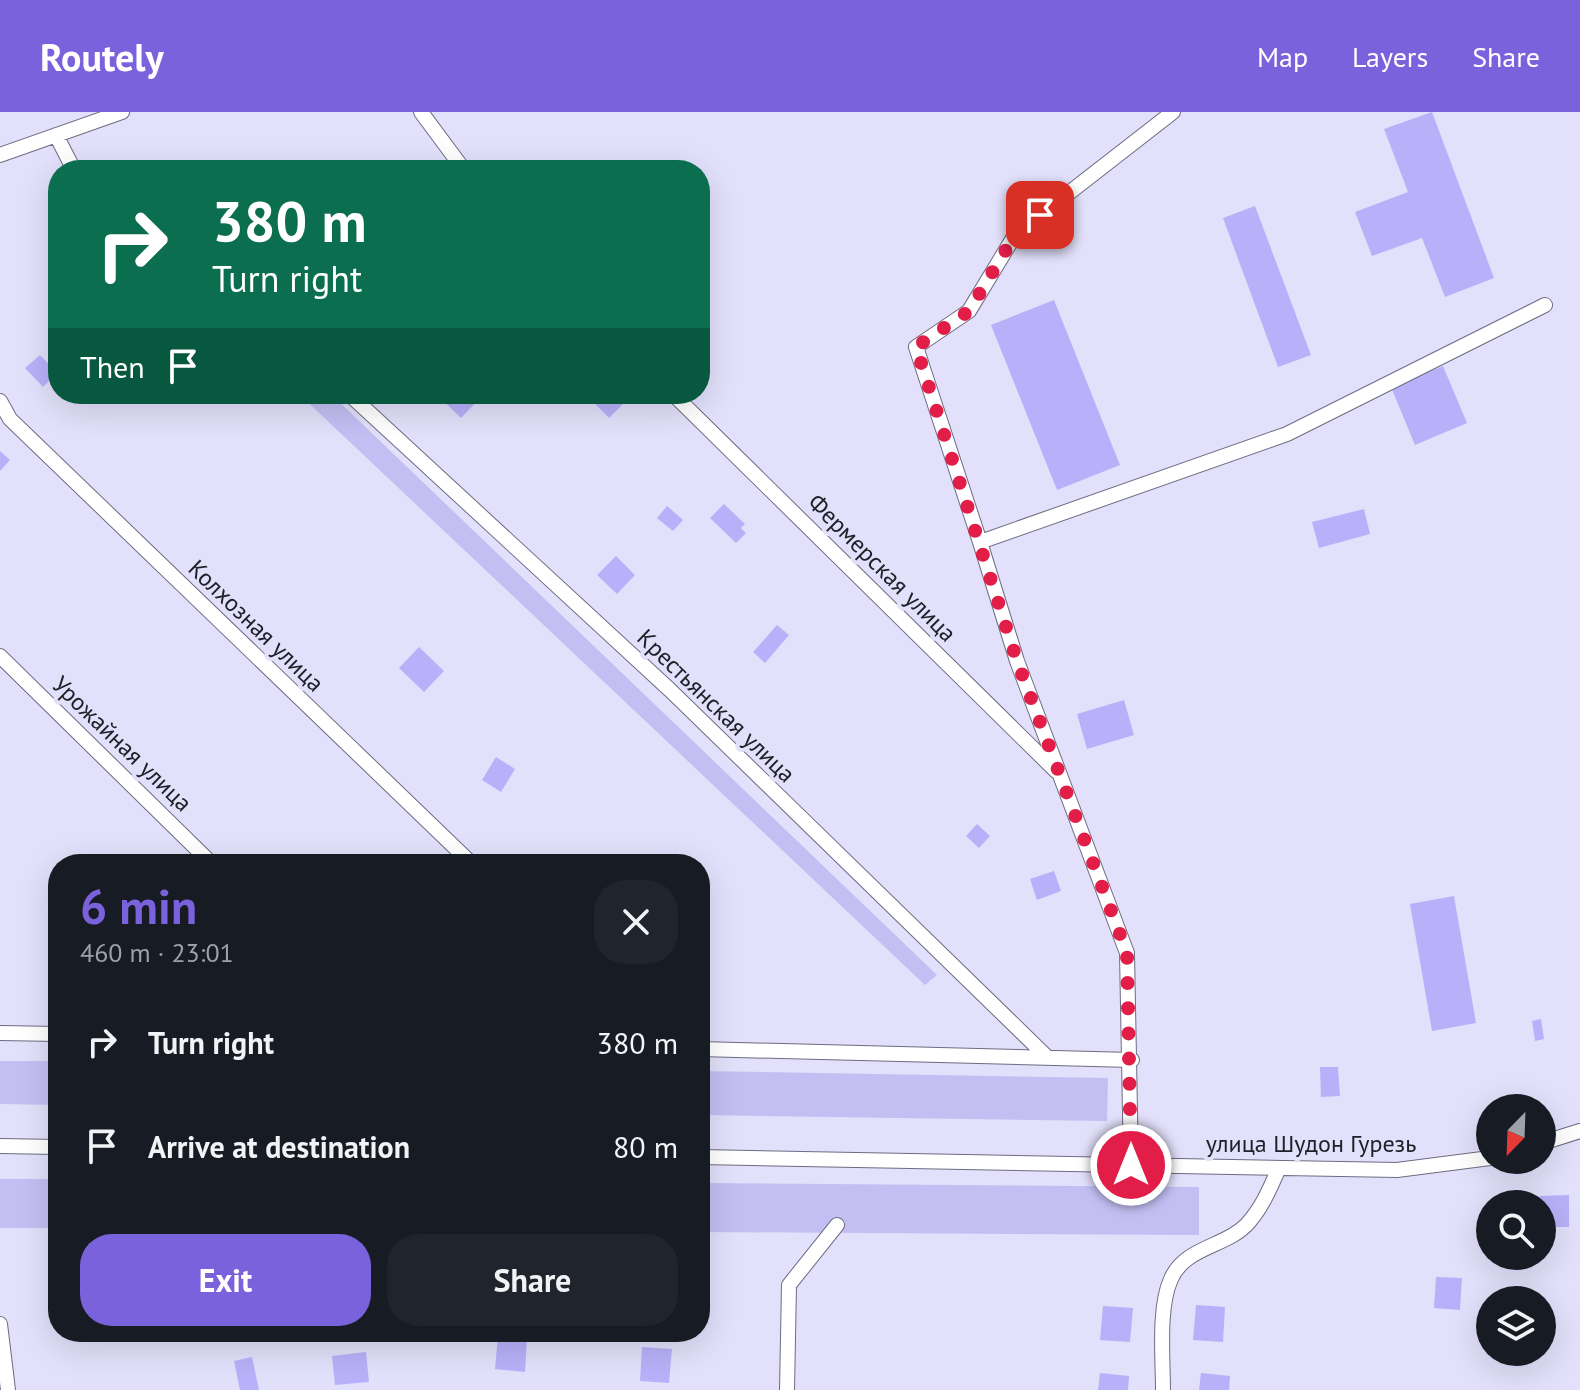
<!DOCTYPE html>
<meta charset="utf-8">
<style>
:root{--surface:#171b24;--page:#20242c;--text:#f1f3f6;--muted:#9ea1a6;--accent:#7a62dc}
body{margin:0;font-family:"PT Sans",sans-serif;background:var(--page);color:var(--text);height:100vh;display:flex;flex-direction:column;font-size:30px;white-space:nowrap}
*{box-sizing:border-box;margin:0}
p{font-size:26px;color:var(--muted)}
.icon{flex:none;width:44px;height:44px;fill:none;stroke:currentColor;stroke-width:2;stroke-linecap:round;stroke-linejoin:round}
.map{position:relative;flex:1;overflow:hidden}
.drawer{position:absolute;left:48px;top:742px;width:662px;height:488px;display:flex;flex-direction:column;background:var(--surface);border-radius:32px;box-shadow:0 8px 32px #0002}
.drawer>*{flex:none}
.guide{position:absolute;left:48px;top:48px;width:662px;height:244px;border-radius:32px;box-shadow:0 8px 32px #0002;background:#0b6e4f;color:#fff;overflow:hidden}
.needle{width:52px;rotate:203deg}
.tools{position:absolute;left:1476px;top:982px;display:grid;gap:16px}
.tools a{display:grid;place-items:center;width:80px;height:80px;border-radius:50%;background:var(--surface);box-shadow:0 8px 32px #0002;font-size:40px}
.pin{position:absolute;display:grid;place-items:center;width:68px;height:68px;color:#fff;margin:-34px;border-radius:16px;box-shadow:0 4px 12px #0006}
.me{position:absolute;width:88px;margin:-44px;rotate:0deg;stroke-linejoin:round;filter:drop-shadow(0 0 6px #0008)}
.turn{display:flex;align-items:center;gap:28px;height:168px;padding:0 32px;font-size:36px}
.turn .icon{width:104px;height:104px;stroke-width:2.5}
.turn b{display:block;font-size:56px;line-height:68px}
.then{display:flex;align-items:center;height:76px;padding:0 32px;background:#0003;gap:16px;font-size:30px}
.round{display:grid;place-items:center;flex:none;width:84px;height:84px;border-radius:32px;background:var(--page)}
.overview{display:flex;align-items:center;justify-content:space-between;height:136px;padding:0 32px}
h1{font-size:48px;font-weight:800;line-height:60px;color:var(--accent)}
.action{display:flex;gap:16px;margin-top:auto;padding:16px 32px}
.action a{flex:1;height:92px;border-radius:32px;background:var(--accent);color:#fff;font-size:32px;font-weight:800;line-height:92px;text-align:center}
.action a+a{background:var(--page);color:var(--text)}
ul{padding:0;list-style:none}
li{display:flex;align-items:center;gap:24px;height:104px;padding:0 32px}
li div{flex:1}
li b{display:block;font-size:30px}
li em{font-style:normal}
header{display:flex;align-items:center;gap:48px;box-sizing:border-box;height:112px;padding:0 40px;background:var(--accent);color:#fff}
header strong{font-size:38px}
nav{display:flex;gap:44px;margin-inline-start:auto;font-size:28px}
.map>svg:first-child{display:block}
.green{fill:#c3bff3}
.building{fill:#b8b1f9}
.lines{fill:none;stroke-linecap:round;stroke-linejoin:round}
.minor-casing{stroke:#6e6c83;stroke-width:16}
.minor{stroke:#fff;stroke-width:14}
.route{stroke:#e11d48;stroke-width:14;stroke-dasharray:0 25.2}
.labels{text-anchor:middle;stroke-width:8;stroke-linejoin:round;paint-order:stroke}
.street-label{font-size:24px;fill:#202029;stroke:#e2e0fa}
</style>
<header>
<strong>Routely</strong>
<nav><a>Map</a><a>Layers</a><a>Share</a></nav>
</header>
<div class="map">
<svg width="1580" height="1278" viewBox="0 0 1580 1278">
<rect width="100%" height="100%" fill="#e2e0fa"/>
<!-- green -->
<path class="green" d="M299,282H331L937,863L925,873Z
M0,949H58V993L0,992Z
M700,959L1108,966L1107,1009L700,1003Z
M0,1067H58V1116H0Z
M700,1071L1199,1075V1123L700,1120Z"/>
<!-- building -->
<path class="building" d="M1432,0L1494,166L1445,185L1422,126L1372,144L1355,100L1408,80L1384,17Z
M1255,94L1311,243L1278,255L1223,106Z
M1054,188L1120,353L1057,378L991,213Z
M40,243L57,261L43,275L25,256Z
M1443,254L1467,311L1415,333L1391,275Z
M436,282H478L481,285L461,306Z
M597,282H620L627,288L609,306L591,288Z
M0,339L10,348L0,359Z
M724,392L745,412L741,416L746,421L736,431L710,406Z
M667,394L683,408L673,419L657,406Z
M1364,397L1370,422L1319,436L1312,410Z
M616,444L635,463L617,482L597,463Z
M777,513L789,523L765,551L753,540Z
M419,535L444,559L424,580L399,556Z
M1124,588L1134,623L1087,637L1077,602Z
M496,645L515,657L501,680L482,668Z
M977,712L990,724L979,736L966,724Z
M1054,759L1061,779L1037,788L1030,767Z
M1454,784L1476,911L1432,919L1410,792Z
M1541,907L1544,927L1535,929L1532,909Z
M1320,955H1338L1340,984L1321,985Z
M1569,1083V1115H1542L1540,1084Z
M1436,1165L1462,1166L1460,1198L1434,1196Z
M1196,1193L1225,1195L1223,1230L1193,1228Z
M1103,1194L1133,1196L1130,1230L1100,1228Z
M498,1223L527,1225L525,1260L495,1257Z
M642,1235L672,1237L669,1271L640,1269Z
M366,1240L369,1270L335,1273L332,1244Z
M252,1245L259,1278H240L234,1249Z
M1100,1261L1129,1264L1128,1278H1098Z
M1201,1261L1230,1264L1229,1278H1199Z"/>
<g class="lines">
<defs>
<path id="minor" d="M421,0L464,58
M56,23L74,58
M0,43L122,0
M349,282L670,578L1047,945
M673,282L1056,659
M0,289L10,307L472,752
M980,430L916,235L969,199L1015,123L1173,0
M0,544L212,752
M0,921L58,922
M700,937L1132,948
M1542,1031L1580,1019
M0,1034L58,1035
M700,1045L1397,1058L1490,1046
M1131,1053L1127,841L1017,549L980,430L1287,322L1545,193
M0,1212L8,1278
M787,1278L789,1173L837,1113
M1163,1278C1163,1247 1158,1195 1171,1167C1185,1134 1228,1135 1249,1110C1263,1094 1271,1074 1279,1056"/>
</defs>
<!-- minor casing -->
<use href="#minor" class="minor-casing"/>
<!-- minor -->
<use href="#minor" class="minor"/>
</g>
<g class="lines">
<!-- route -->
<path class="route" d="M1040,103L1015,123L969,199L916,235L1017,549L1127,841L1131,1053"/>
</g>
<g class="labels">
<!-- street labels -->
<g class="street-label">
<text transform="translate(882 456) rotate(45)" y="8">Фермерская улица</text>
<text transform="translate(256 514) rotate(44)" y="8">Колхозная улица</text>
<text transform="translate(716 594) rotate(44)" y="8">Крестьянская улица</text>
<text transform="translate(122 632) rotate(44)" y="8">Урожайная улица</text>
<text x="1311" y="1040">улица Шудон Гурезь</text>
</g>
</g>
</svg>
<div class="tools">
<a><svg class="needle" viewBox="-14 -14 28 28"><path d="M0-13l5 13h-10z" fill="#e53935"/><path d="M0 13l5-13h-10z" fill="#9ea1a6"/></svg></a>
<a><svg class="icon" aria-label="search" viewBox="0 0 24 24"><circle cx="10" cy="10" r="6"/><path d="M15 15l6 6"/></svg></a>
<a><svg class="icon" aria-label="layers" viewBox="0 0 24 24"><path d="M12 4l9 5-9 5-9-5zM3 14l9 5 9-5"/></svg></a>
</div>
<div class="pin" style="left:1040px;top:103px;background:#d93025"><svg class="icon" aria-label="arrive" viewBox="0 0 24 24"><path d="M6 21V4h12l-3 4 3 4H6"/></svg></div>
<svg class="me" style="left:1131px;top:1053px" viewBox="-20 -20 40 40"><circle r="17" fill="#e11d48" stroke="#fff" stroke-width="3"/><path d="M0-11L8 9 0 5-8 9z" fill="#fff"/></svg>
<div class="guide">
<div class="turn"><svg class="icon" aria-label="right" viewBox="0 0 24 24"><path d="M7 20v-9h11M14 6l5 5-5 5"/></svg><div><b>380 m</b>Turn right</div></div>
<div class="then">Then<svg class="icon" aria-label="arrive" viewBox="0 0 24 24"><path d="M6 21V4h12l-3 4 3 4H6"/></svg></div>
</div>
<section class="drawer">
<div class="overview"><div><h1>6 min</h1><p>460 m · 23:01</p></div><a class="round"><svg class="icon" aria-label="close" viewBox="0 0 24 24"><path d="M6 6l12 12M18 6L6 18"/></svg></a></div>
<ul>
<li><svg class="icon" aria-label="right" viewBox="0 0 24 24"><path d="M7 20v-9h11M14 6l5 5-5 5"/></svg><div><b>Turn right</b></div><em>380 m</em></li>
<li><svg class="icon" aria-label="arrive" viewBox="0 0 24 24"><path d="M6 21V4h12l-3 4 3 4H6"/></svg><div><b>Arrive at destination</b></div><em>80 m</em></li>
</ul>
<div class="action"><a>Exit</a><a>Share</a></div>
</section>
</div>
